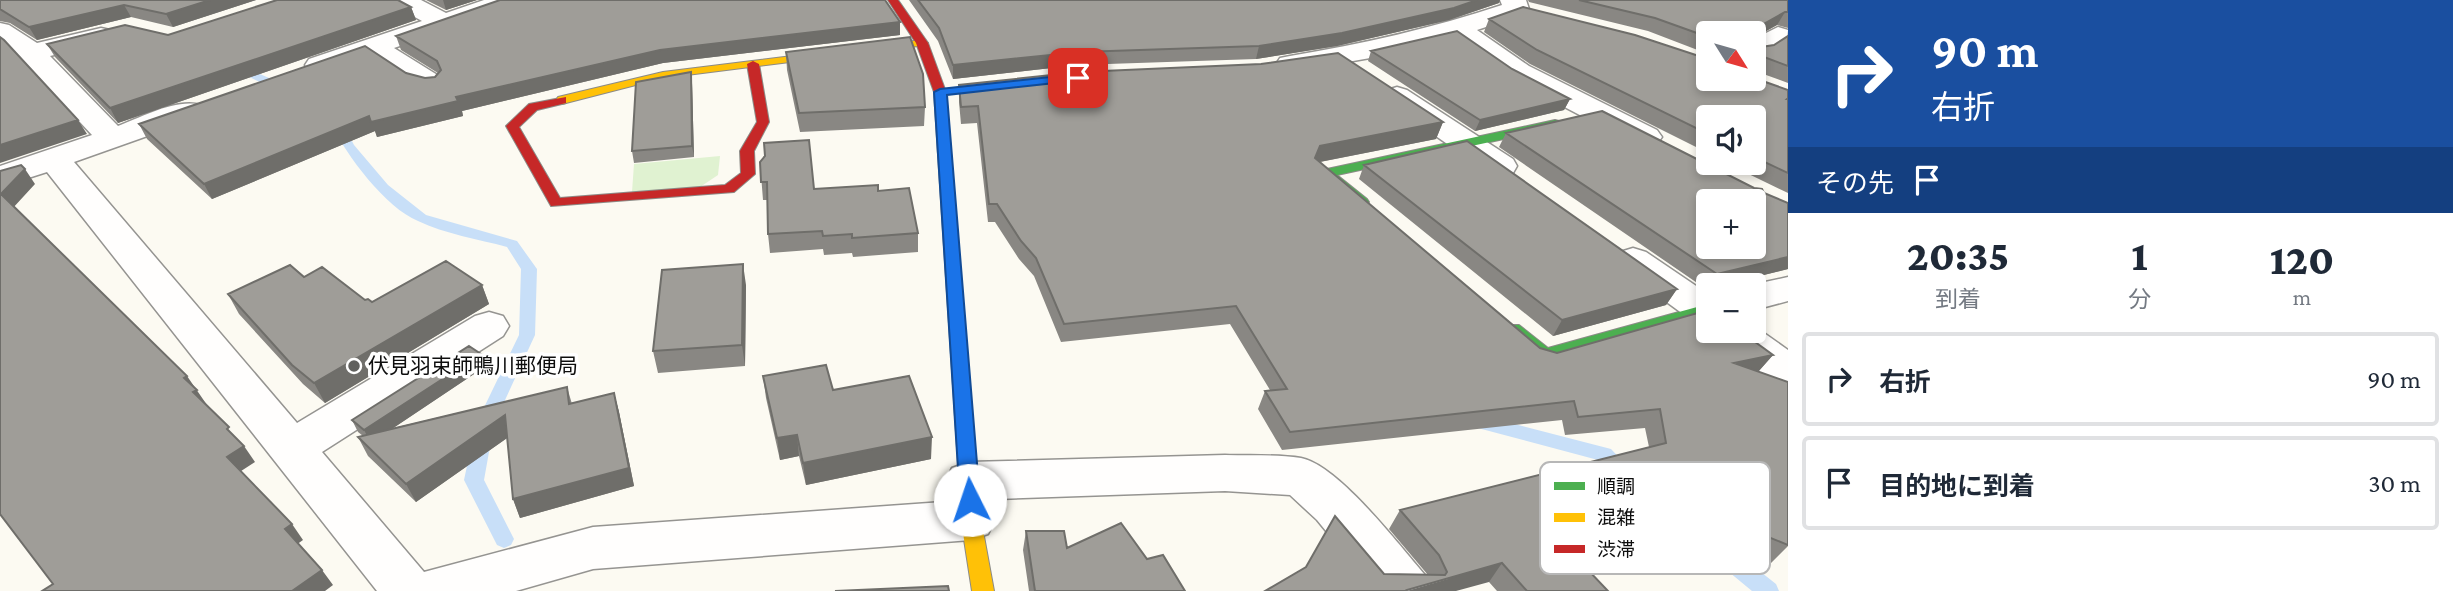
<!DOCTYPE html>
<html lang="ja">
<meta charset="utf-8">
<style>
:root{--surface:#fff;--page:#f2f2f3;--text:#1f2937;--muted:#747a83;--line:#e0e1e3}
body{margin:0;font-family:"Crimson Pro","Noto Sans JP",serif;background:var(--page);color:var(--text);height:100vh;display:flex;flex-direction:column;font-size:26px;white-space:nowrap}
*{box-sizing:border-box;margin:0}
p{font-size:23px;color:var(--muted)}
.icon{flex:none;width:38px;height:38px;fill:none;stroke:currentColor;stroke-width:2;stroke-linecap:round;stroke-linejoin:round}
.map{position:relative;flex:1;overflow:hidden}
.side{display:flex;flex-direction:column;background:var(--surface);width:665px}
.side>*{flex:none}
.guide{background:#1a4fa0;color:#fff;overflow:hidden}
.needle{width:46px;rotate:127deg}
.fabs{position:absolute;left:1696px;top:21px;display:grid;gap:14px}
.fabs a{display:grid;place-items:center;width:70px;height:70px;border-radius:7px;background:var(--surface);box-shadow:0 4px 10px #0003;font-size:35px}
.pin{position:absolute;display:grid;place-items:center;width:60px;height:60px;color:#fff;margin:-30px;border-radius:14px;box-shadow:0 4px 10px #0006}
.me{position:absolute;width:77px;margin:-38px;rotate:356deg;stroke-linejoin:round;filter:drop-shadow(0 0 5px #0008)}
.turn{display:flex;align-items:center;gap:24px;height:147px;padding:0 28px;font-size:32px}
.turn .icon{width:91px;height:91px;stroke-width:2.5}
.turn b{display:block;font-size:49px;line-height:60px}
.then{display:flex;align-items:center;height:66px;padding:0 28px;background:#0003;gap:14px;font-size:26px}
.eta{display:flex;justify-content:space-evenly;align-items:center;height:119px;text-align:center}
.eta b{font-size:42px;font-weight:800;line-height:49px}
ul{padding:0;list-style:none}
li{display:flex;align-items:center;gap:21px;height:94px;margin:0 14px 10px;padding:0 14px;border:4px solid var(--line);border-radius:7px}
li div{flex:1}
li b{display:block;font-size:26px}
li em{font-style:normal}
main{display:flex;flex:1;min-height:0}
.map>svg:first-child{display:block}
.green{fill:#e0f2d1}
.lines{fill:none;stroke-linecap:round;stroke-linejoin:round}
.stream{fill:#c8dff8;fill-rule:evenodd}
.street-casing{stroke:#959491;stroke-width:3}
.fast-casing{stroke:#8c8b87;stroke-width:2}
.slow-casing{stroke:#8c8b87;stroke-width:2}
.jam-casing{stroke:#8c8b87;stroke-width:2}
.street{fill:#fffefd;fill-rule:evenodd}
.fast{fill:#4caf50;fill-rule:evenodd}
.slow{fill:#ffc107;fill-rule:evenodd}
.jam{fill:#c62828;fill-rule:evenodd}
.wall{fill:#898783}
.shaded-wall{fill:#6f6e6a}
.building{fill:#9f9d98;stroke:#6f6e6a;stroke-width:2;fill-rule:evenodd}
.route{fill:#1a73e8;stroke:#114b97;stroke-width:2}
.poi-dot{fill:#61615e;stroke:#fff;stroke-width:2.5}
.labels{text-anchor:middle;stroke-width:7;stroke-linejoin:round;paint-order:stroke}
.poi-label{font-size:21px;fill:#0e0e0e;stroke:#fff;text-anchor:start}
.key{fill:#fff;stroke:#b7b7b7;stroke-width:2}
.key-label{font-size:19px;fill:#0e0e0e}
</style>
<main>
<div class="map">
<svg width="1788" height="591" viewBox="0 0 1788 591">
<rect width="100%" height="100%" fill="#fcfaf2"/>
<!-- green -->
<path class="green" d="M720,156L718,175L700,187L632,192L634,164Z"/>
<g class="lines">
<!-- stream -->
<path class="stream" d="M237,64L290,87L292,90L286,94L282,93L233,69L231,67Z
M338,121L342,122L354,145L388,185L426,215L517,241L537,269L535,335L494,424L484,480L514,539L511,545L504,548L497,545L464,480L476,424L519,335L521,269L507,247C478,239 445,234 418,221C386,208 346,155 332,125Z
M1480,415L1611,449L1631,470L1629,475L1622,478L1615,475L1598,460L1474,427L1471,422L1474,417Z
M1668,502L1675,504L1776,584L1779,591H1752L1661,516L1658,510L1661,504Z"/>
<defs>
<path id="street" d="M389,0H421L446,13L484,0H522L518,5L394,48L439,76L443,82L439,88C415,94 390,69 370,57L319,73L309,71L305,65L309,59L422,21L393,5Z
M1500,0H1526L1529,9L1525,14L1477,30L1529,66L1657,130L1662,137L1657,144L1646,146L1635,144L1509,78L1452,37L1376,57L1290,72L1280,70L1276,64L1280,58L1290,56C1362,44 1433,28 1502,5Z
M0,23L9,25L37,43L101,28L110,30L114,36L110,42L50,56L118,126C142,117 176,98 201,105L205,111L201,117L74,162L297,423L475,316L489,312L503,316L509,326L503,336L322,452L424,572L593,527L971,500L988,506L995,520L988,534L971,540L593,569L516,591H377L47,172L0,187V166L92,135L14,51L0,42Z
M1778,27L1788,30L1787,41L1764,56L1754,58V39Z
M1397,87L1407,90L1513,159L1517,166L1513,173L1501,176L1489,173L1387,102L1382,96L1387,90Z
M1633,248L1646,252L1708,294V326L1694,322L1620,268L1615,260L1620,252Z
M1788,277V301L1754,310V285H1751Z
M1754,326L1788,350V386L1773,382L1719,341L1713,331H1754Z
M1225,455C1250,456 1276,454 1301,458C1338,465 1399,545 1425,575L1433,591H1375L1317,520L1290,495L1225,491L969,500L952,494L946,481L952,468L969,462Z"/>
<path id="fast" d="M1555,120L1559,121V127L1337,175L1367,199L1369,202L1362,206L1357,205L1320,173L1327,169Z
M1708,304V314L1545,361L1539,359L1505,329L1507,325H1519L1548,348Z"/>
<path id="slow" d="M922,40L928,43L926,45L663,78L562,104L556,100L558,97L663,72Z
M967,456L974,458L976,463L981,520L994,591H972L961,520L958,463L960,458Z"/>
<path id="jam" d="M888,0H898L928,43L946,92L976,463L974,468L967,470L960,468L958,463L934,92L916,43Z
M753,61L759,64L769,122L754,151L755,174L734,192L551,206L506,126L529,104L566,97V103L537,110L519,127L560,198L725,185L741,173L740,151L757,122L747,64Z"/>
</defs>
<!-- street casing -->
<use href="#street" class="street-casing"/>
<!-- fast casing -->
<use href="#fast" class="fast-casing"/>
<!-- slow casing -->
<use href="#slow" class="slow-casing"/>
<!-- jam casing -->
<use href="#jam" class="jam-casing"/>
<!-- street -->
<use href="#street" class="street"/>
<!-- fast -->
<use href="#fast" class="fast"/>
<!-- slow -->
<use href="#slow" class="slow"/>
<!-- jam -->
<use href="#jam" class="jam"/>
</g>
<!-- wall -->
<path class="wall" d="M0,0H256L173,27L131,17L37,40L10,23L0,21Z
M426,0H477L446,10Z
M909,0H1500L1499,3L1449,20L1337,46L1256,59L1078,65L953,79L938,41Z
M1528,0H1788V28L1777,25L1760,34L1761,47L1774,45L1788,36V83L1755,71L1754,73V33H1708V54L1648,31L1529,2Z
M411,7L416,20L118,123L55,57L47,44L168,35Z
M1489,19L1708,79L1788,90V193L1726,163H1754V117H1708V153L1530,64L1484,32Z
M900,35L663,63L462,111L463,116L377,137L375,131L212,199L147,139L139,124L406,73L425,78L435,77L438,73L401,50L396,36Z
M1371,51L1512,69L1570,99L1564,110L1475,131L1368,61Z
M786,52L925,107L924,126L800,132L787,70Z
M692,83L694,157L634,163L632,151Z
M959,85L1443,122L1436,139L1320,162L1540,348L1557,353L1773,355L1758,372L1788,382V546L1770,564L1728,546L1731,507L1577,558L1608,591H1497L1489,582L1384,574L1428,575L1389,529L1400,510L1649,447L1645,428L1565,435L1562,420L1282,450L1258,409L1265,391L1270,390L1230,324L1061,342L1034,276L1019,259L995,222H988L977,123L961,124L959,102Z
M1506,133L1764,193L1788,203V269L1723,285H1708V289H1706L1499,147Z
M760,162L814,189L878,191L918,233V252L853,257L852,253L824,255L823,249L770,253L768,234V200H763Z
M1364,165L1677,289L1666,305L1553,336L1359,179Z
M304,277L365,300L372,302L482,285L489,304L325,403L303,384L239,314L228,294Z
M746,285L745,366L658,373L653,351Z
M481,354L486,366L393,428L567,387L572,404L614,393L619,412L634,486L520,518L513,499L507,438L416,502L368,456L358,437L363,436L358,432L352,420Z
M763,376L833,390L931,459L806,485L799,456L780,460L766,398Z
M1026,531L1067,548L1147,559L1185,591H1029L1023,550Z"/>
<!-- shaded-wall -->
<path class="shaded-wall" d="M210,0H256L173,27L166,14Z
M443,0H477L446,10Z
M1477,0H1500L1499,3L1449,20L1337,46L1256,59L1259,46Z
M124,5L131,17L37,40L29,27Z
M411,7L416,20L118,123L110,108Z
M1785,12L1777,25L1754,38L1760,26Z
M900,22V35L663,63L462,111L463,116L377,137L375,131L212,199L204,184L369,116L660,50Z
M1080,52L1078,65L953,79V65Z
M691,72L692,83L694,157L692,146Z
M1570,99L1564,110L1475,131L1480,120Z
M78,120L87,134L0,163V145Z
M1443,122L1436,139L1314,163L1315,158L1320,146Z
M25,169L35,184L12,209L1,194Z
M1788,257V269L1723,285H1709L1717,274Z
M743,264L746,285L745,366L742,345Z
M482,285L489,304L325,403L314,383Z
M1677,289L1666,305L1553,336L1562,320Z
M481,354L486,366L371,443L364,430Z
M1773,355L1757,373L1734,363Z
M187,376L207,405L203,408L184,378Z
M614,393L619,412L634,486L520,518L513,499Z
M505,415L513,434L416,502L406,484Z
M797,435L799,456L780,460L777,438Z
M932,437L931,459L806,485L803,463Z
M244,446L255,462L238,473L227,457Z
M1748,489L1731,507L1553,566L1567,548Z
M292,524L303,540L296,545L285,529Z
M1502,563L1489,582L1456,591H1407Z
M322,570L333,585L325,591H292Z"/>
<!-- building -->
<path class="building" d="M0,0H210L166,14L124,5L29,27L0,9Z
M277,0H398L411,7L110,108L47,44L125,25L168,35Z
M500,0H885L900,22L660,50L456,97L458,101L371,122L369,116L204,184L139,124L365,46L406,73L425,78L435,77L441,70L437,61L396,36Z
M918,0H1477L1454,8L1342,33L1259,46L1080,52L953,65L939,28Z
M1579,0H1788V12H1785L1760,26L1761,47L1774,45L1788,36V66L1764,57L1760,63H1754V33H1708V37L1655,18Z
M1523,7L1635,35L1708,59V79H1754V78L1788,90V98L1787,99H1788V173L1754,157V117H1708V134L1537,50L1489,19Z
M1457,31L1512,69L1570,99L1480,120L1371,51Z
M0,37L4,40L78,120L0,145Z
M910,37L923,74L925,107L799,113L786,52Z
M1338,53L1443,122L1320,146L1315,158L1540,348L1557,353L1708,310V331H1740L1773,355L1734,363L1788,382V545L1746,528L1748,489L1567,548L1608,591H1527L1502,563L1407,590L1408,591H1265L1306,567L1335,516L1384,574L1445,575L1447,572L1439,555L1400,510L1666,443L1660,409L1578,417L1574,401L1290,432L1265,391L1287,389L1236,306L1064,324L1036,258L1021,241L997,204H989L978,106L961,107L959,85L1080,72L1261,64Z
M691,72L692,146L632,151L636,82Z
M1602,111L1754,188L1762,189L1764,193L1788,203V257L1717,274L1506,133ZM1708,201H1754V247H1708Z
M809,140L814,189L878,185V191L909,188L918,233L852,238V234L823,236L822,231L768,234L767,182H761L760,162L765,156L764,143Z
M1467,141L1677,289L1562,320L1364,165Z
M21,165L25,169L1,194L187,376L184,378L197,390L193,392L229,427L227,429L244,446L227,457L292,524L285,529L322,570L292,591H42L53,584L0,514V171Z
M446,261L482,285L314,383L292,365L228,294L290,265L304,277L322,267L365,300L368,299L372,302Z
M743,264L742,345L653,351L662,270Z
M469,346L481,354L364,430L352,420Z
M826,365L833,390L909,376L932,437L803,463L797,435L777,438L763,376Z
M567,387L569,404L614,393L629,468L513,499L505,415L406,484L358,437Z
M1121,523L1147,559L1163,555L1185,591H1035L1026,531H1064L1067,548Z
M948,586L949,591H835Z"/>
<!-- route -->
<path class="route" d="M1078,74L1082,75V80L947,95L980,500L977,506L970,508L963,506L960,500L934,92L940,89Z"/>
<!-- markers -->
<circle class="poi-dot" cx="354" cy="366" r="7"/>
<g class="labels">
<!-- poi labels -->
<g class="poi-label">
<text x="368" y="373">伏見羽束師鴨川郵便局</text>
</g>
</g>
<!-- legend -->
<rect x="1540" y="462" width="230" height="112" rx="10" class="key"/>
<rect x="1554" y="482" width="31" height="8" fill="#4caf50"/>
<rect x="1554" y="513" width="31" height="9" fill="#ffc107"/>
<rect x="1554" y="545" width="31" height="8" fill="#c62828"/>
<g class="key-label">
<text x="1597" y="493">順調</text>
<text x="1597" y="524">混雑</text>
<text x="1597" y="556">渋滞</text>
</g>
</svg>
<div class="fabs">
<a><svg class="needle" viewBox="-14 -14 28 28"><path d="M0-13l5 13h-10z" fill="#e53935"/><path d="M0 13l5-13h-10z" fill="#747a83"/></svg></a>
<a><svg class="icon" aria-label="sound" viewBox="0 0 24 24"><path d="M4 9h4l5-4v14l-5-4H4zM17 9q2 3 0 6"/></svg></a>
<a>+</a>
<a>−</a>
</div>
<div class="pin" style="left:1078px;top:78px;background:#d93025"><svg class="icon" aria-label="arrive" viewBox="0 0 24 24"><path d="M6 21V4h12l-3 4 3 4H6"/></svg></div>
<svg class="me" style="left:970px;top:500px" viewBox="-20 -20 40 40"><circle r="19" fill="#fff"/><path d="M0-13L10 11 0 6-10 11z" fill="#1a73e8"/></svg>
</div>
<section class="side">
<div class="guide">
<div class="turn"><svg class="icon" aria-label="right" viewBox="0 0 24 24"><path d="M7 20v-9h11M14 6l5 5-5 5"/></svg><div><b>90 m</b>右折</div></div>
<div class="then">その先<svg class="icon" aria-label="arrive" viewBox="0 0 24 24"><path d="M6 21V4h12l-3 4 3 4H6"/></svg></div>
</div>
<div class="eta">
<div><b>20:35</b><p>到着</p></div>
<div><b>1</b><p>分</p></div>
<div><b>120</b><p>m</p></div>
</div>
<ul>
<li><svg class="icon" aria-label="right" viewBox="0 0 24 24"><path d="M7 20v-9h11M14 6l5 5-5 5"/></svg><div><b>右折</b></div><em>90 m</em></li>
<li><svg class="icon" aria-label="arrive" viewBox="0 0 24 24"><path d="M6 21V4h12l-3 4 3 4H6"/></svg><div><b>目的地に到着</b></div><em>30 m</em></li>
</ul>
</section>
</main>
